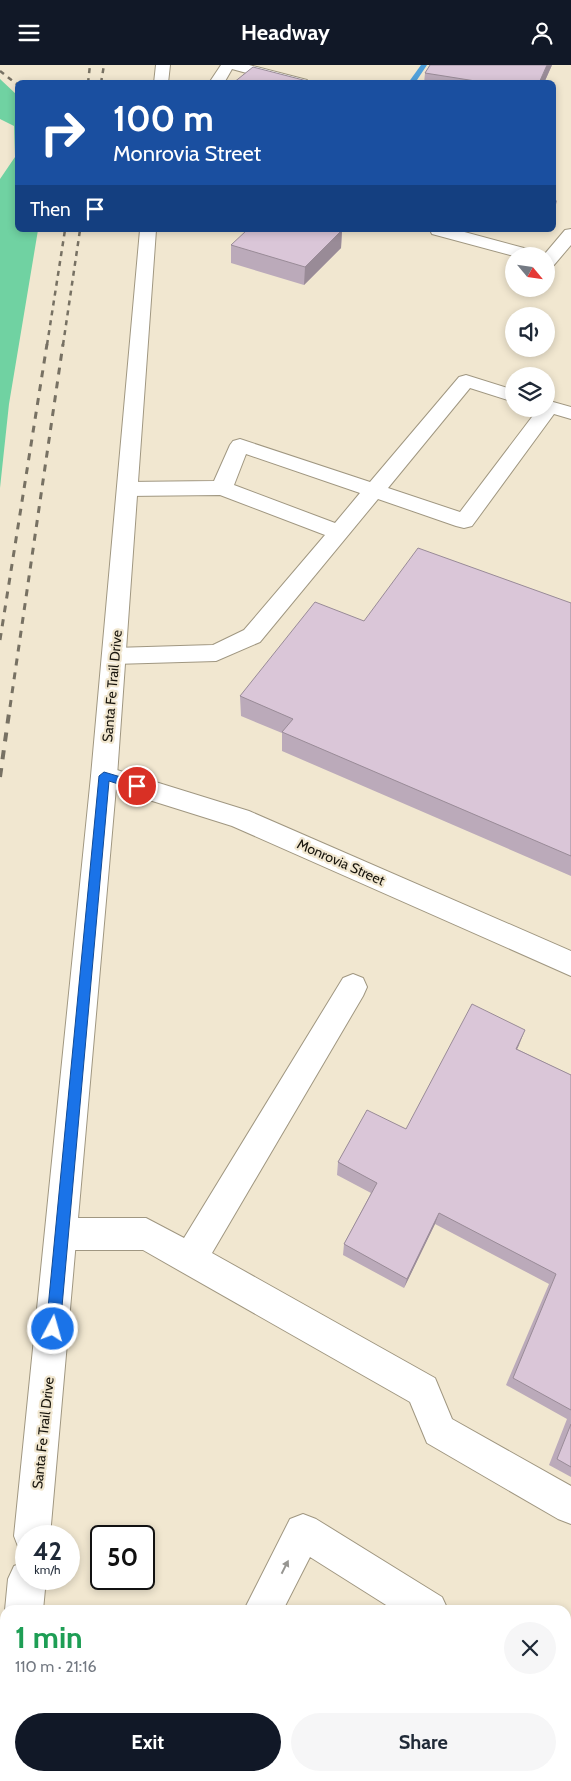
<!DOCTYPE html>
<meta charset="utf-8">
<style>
:root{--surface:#fff;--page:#f6f6f7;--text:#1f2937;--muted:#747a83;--accent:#111827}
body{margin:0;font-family:Cabin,sans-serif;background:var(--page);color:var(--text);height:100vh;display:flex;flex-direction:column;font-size:19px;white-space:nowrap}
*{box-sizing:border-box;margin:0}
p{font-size:16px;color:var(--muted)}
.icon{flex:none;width:28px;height:28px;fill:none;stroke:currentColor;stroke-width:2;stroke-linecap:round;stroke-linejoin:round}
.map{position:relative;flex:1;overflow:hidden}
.sheet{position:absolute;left:0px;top:1540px;width:571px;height:176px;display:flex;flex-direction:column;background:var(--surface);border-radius:15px 15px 0 0;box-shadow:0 2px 8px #0003}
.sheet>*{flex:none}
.banner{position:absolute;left:15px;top:15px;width:541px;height:152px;border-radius:8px;box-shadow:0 2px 8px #0003;background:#1a4fa0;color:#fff;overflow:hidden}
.needle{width:32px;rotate:119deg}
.controls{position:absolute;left:505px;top:182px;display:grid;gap:10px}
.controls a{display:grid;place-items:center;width:50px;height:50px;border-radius:50%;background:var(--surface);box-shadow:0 2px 8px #0003;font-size:25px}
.speed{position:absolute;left:15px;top:1460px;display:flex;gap:10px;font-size:25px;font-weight:700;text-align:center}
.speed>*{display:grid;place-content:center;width:65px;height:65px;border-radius:50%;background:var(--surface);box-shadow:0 2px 8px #0003;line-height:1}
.speed small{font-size:12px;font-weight:400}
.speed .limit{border:2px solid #111;border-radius:8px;background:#fff;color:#111}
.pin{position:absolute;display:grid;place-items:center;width:42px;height:42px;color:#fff;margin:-21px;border:2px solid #fff;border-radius:50%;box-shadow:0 1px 5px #0007}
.me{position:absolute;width:55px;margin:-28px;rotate:6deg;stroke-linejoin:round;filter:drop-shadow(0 0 4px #0008)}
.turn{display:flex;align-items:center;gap:18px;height:105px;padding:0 15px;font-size:22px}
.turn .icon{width:65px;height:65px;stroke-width:2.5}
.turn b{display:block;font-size:35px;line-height:42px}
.then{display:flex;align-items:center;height:48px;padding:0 15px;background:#0003;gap:10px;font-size:19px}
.round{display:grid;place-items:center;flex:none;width:52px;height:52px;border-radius:26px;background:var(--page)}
.headline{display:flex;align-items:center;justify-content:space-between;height:85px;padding:0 15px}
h1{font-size:30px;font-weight:800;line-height:38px;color:#1e9e55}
.cta{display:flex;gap:10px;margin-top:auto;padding:10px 15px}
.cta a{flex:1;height:58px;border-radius:30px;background:var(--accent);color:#fff;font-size:20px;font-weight:800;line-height:58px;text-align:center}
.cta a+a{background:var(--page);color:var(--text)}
header{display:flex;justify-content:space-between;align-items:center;height:65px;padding:0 15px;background:var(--accent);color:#fff;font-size:22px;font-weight:800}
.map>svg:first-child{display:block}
.forest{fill:#70d2a2}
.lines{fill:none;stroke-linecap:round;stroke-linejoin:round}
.stream{fill:#51a1db;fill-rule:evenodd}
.minor-casing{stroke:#a09781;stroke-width:2}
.major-casing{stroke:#a09781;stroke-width:2}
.minor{fill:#fff;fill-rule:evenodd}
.major{fill:#fff;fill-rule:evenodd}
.rail-far2{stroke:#777163;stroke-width:2.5;stroke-dasharray:5 5;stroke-linecap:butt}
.rail-far1{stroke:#777163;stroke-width:3;stroke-dasharray:7 7;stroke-linecap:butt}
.rail{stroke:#777163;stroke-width:4;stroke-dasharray:9 9;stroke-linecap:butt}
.wall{fill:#bbaaba}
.shaded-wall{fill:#998b97}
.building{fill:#dac6d8;stroke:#998b97}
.oneway{fill:#979692}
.route{fill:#1a73e8;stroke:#114b97}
.labels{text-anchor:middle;stroke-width:4.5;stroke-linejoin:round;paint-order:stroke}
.street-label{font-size:14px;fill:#18150d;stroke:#f1e7d0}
</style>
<header><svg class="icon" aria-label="menu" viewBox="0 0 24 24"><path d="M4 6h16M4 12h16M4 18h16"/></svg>Headway<svg class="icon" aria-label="person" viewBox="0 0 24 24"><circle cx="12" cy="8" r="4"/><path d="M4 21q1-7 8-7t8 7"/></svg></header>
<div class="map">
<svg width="571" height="1716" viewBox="0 0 571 1716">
<rect width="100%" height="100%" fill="#f1e7d0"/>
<!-- forest -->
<path class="forest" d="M0,14L17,30L18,165H38L9,339L0,423V114L15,92L14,61L0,54Z"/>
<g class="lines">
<!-- stream -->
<path class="stream" d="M421,0H427L415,18H408Z"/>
<defs>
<path id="minor" d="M221,0H249L307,15L309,18H283L232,4L224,18H209Z
M571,164V180L554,200L546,201V191H543L565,165Z
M430,165H457L539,187L542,191H514L432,169Z
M466,310L514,325V337L470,323L388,423L460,447L538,344H546V335L571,342V354L554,349L472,461L464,463L456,461L378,434L260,577L216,596L114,599L106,597L102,591L106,585L114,583L213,580L244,565L325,470L220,430L127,431L120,429L117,424L120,419L127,417L214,416L230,380L233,376L240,374L370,417L459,312ZM246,389L360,428L335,458L234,420Z
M104,701L249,746L571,886V911L232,761L95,718L91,711L95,704Z
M353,909L363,913L367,922L363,931L212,1188L435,1313L452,1354L571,1421V1459L558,1454L427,1378L410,1337L143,1185H62L51,1180L46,1169L51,1158L62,1153H146L184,1173L343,913Z
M303,1449L316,1454L442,1532L448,1545H394L310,1492L283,1545H244L290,1454Z
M566,1612L571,1614V1655L566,1653Z
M158,1711H198L196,1716H156Z"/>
<path id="major" d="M156,0H170L168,18H154Z
M140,165H156L117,711L50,1471H26V1487L19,1484L14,1471L91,711Z
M26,1496V1514H46L43,1545H5L8,1514L14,1501Z
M5,1691V1711H48V1716H0V1693Z"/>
</defs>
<!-- minor casing -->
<use href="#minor" class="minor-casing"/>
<!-- major casing -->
<use href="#major" class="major-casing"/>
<!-- minor -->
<use href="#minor" class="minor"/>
<!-- major -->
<use href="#major" class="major"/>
<!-- rail-far2 -->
<path class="rail-far2" d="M0,6L18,20
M88,18L90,0
M101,18L104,0
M47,280L65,165
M63,280L80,165"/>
<!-- rail-far1 -->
<path class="rail-far1" d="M0,575L47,279
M10,642L63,279"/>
<!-- rail -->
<path class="rail" d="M0,712L10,641"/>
</g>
<!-- wall -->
<path class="wall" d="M430,0H552L544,18H424L425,8Z
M342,165L341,183L304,220L231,198V180Z
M571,538V811L282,686V668L241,651L240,631L364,556Z
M519,980L517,984L571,1010V1412L549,1400L567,1354L506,1320L549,1219L435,1159L404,1223L343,1190L344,1179L371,1128L337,1110L338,1097L406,1064Z
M310,1711H522L529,1716H308Z"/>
<!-- shaded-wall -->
<path class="shaded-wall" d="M547,0H552L544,18H539Z
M557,135L554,148V149V138Z
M342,165L341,183L304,220L305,202Z
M525,965L519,980L510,998L516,984Z
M439,1148L435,1159L404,1223L407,1214Z"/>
<!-- building -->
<path class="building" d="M430,0H547L539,18H488L425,8Z
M253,2L315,18H233Z
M247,165H342L305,202L231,180Z
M418,483L571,538V791L282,667L293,654L240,631L315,537L364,556Z
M472,939L525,965L516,984L571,1010V1345L513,1313L556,1209L439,1148L407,1214L344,1179L377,1118L338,1097L367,1045L406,1064Z
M571,1359V1402L557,1394Z
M313,1711H522L529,1716H311Z"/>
<!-- one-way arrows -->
<defs><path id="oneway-solid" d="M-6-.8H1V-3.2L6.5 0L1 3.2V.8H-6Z" transform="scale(1.25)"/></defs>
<use class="oneway" href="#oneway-solid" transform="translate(285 1502) rotate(-63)"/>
<!-- route -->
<path class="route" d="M104,707L141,718L142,721L137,725L109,716L60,1264L58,1268L53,1270L48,1268L46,1264L99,711Z"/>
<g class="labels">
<!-- street labels -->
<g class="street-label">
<text transform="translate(112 621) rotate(-85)" y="5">Santa Fe Trail Drive</text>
<text transform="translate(341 797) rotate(24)" y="5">Monrovia Street</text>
<text transform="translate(43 1368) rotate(-84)" y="5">Santa Fe Trail Drive</text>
</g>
</g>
</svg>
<div class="controls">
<a><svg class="needle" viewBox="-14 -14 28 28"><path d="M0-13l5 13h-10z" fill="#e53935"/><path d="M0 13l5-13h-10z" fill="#747a83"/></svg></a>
<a><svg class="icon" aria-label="sound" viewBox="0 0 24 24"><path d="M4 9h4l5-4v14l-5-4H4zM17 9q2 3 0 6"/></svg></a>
<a><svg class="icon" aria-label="layers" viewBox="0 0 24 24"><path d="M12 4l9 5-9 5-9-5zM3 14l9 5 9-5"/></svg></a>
</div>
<div class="speed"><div>42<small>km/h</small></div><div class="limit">50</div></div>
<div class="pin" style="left:137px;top:721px;background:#d93025"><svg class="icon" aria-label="arrive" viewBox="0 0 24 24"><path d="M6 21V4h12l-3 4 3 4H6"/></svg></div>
<svg class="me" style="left:53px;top:1264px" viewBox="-20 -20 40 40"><circle r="17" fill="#1a73e8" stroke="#fff" stroke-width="3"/><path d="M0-11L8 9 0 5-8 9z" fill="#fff"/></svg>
<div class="banner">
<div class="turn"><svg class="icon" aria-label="right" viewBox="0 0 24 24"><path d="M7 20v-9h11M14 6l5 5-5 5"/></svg><div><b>100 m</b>Monrovia Street</div></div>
<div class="then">Then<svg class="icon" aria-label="arrive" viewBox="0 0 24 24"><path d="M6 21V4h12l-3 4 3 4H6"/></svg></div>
</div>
<section class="sheet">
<div class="headline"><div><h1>1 min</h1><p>110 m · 21:16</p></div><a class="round"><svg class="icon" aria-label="close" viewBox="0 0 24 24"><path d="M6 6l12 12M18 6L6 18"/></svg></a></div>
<div class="cta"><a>Exit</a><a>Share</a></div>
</section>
</div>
